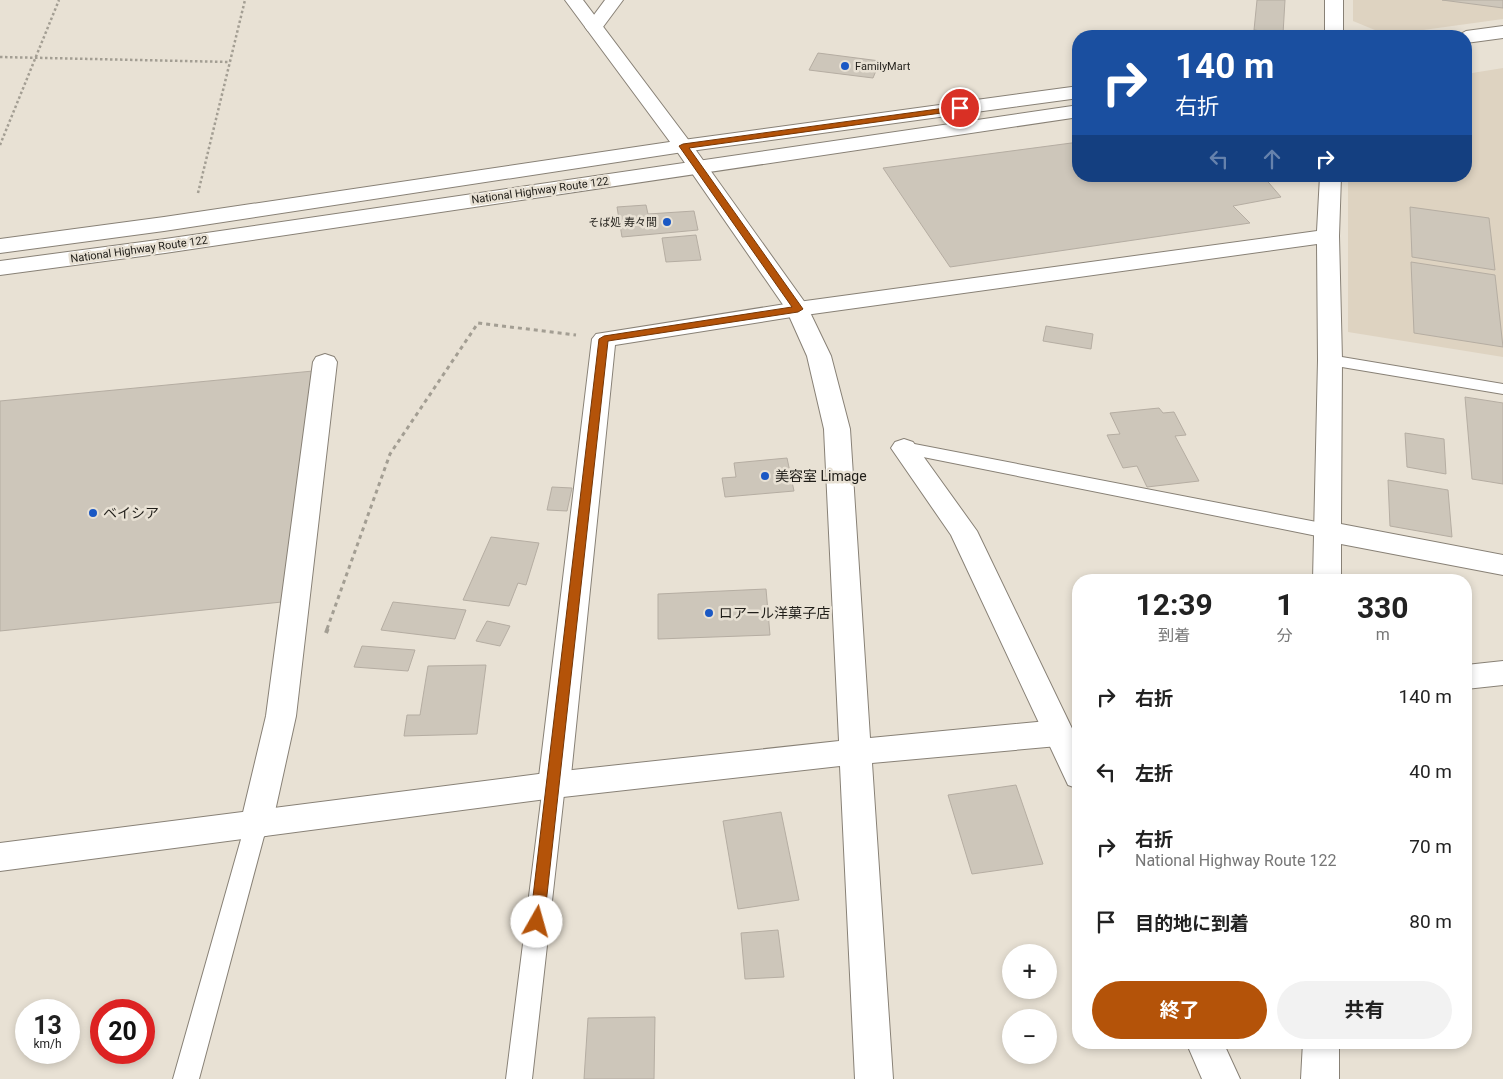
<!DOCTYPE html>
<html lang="ja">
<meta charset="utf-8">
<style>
:root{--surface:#fff;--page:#f2f2f2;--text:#222;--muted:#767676;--accent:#b45309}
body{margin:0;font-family:Roboto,"Noto Sans JP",sans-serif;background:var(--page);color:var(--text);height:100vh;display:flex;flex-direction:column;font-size:19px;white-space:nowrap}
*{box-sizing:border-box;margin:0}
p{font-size:16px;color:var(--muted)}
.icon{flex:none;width:28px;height:28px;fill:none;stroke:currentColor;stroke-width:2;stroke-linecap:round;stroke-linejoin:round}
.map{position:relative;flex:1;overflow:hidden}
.panel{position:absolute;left:1072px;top:574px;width:400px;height:475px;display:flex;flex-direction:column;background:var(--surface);border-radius:20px;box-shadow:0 2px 8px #0003}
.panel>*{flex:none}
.hud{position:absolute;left:1072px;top:30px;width:400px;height:152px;border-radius:20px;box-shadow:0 2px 8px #0003;background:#1a4fa0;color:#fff;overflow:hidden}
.controls{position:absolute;left:1002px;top:944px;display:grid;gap:10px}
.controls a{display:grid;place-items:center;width:55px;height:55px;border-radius:50%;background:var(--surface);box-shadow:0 2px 8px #0003;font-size:25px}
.speed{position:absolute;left:15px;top:999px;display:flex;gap:10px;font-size:25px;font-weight:700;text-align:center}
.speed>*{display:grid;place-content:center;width:65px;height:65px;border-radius:50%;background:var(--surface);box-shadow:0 2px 8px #0003;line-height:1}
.speed small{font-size:12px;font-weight:400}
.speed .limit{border:8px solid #d22;background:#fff;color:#111}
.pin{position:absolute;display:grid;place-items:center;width:42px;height:42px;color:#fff;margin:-21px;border:2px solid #fff;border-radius:50%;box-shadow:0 1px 5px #0007}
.me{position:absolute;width:55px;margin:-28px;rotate:7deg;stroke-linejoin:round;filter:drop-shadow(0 0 4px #0008)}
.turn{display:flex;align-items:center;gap:18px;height:105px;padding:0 20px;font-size:22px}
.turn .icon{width:65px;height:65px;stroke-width:2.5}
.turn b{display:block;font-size:35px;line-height:42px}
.lanes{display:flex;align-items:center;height:48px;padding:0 20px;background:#0003;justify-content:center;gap:25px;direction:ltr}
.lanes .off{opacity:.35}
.eta{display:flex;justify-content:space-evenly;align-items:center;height:85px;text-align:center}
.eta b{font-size:30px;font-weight:700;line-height:35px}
.button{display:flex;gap:10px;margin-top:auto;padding:10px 20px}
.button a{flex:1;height:58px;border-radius:30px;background:var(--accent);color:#fff;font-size:20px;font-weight:700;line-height:58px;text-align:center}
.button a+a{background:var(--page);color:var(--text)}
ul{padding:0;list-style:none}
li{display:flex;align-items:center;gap:15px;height:75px;padding:0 20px}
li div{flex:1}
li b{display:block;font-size:19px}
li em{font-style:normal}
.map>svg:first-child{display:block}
.built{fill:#ded3c1}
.building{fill:#cdc6ba;stroke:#b5ada2}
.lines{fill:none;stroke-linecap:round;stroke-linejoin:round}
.lane-casing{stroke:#888176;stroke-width:2}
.street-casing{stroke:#888176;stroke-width:2}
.secondary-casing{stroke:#888176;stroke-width:2}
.highway-casing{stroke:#888176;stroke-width:2}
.path-far2{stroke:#a39e93;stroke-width:2.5;stroke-dasharray:2.5 2.5;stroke-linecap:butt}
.path-far1{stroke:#a39e93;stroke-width:3;stroke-dasharray:4 4;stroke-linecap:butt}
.path{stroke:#a39e93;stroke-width:4;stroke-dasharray:4.5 4.5;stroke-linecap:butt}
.lane{fill:#fff;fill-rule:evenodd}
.street{fill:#fff;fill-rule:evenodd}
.secondary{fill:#fff;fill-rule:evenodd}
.highway{fill:#fff;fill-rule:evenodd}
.route{fill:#b45309;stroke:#753606}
.poi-dot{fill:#1a58c4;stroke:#e8e1d4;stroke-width:2}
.labels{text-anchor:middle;stroke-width:5;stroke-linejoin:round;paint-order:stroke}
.far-poi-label{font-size:11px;fill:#201e19;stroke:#e8e1d4;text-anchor:start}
.far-street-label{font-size:11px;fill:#201e19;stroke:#e8e1d4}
.poi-label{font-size:14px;fill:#201e19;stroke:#e8e1d4;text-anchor:start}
</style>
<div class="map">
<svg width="1503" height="1079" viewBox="0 0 1503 1079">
<rect width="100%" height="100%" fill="#e8e1d4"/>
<!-- built -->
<path class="built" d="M1353,0H1503V19L1387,35L1353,21Z
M1503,68V357L1348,332V176H1466V74Z"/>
<!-- building -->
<path class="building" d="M1257,0H1285L1283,34L1254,30Z
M1503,0V8L1442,0Z
M818,53L880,61L873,78L809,70Z
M1079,142V176H1263L1281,197L1233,206L1250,223L950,267L883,168Z
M646,205L648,214L694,211L698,230L622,237L617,207Z
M1410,207L1489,218L1495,270L1412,257Z
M696,235L701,260L666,262L662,238Z
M1411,262L1495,275L1503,347L1414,333Z
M1046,326L1093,334L1091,349L1043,341Z
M313,371L282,602L0,631V401Z
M1465,397L1503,403V484L1472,479Z
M1159,408L1163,413L1174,412L1186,435L1175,436L1199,481L1147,487L1137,466L1123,468L1107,435L1120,434L1110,413Z
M1405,433L1444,439L1446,474L1407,467Z
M787,458L794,491L725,497L722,478L736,477L734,463Z
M1388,480L1448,490L1452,537L1390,526Z
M552,487L572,488L567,511L547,510Z
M491,537L539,543L526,585L518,583L509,606L463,600Z
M766,589L770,635L658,639V594Z
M393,602L466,610L455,639L381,630Z
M487,621L510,626L500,646L476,641Z
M362,646L415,650L408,671L354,667Z
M486,665L477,734L404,736L407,715H420L428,666Z
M1016,785L1043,864L972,874L948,795Z
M781,812L799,900L738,909L723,821Z
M778,930L784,977L745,979L741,933Z
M655,1017L654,1079H584L588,1018Z"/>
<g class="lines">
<defs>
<path id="lane" d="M1330,355L1503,384V394L1324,364L1322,360L1324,356Z
M904,442L1327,524L1334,526L1336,531L1334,536L1327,538L898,452L895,448L898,444Z
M554,776L562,779L565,785L532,1079H506L543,785L546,779Z
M256,816L264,818L267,825L199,1079H173L245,825L248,818Z"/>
<path id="street" d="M605,0H623L600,31H588L585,27Z
M1325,0H1343V36H1325Z
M1320,176H1341L1339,236L1342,360L1341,524L1503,555V575L1341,544V580H1313L1318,360L1317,244L798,316L615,345L570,785L565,794L554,798L543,794L538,785L592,339L596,334L798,302L1317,231Z
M325,354L334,357L337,362L296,716L272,825L268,835L256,839L244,835L240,825L266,716L313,362L316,357Z
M904,439L913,442L977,531L1079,743V789L1068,785L951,535L891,448L895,442Z
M1503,661V685L1466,689V665Z
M1186,1042H1223L1240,1079H1202Z
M1303,1042H1339V1079H1301Z"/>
<path id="secondary" d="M565,0H583L690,142L806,304L831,356L850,429L870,738L1058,720L1069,724L1073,733L1069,742L1058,746L872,763L893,1079H855L840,766L554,798L0,871V843L554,772L839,741L824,429L807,356L786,309L676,150Z"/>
<path id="highway" d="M1503,26V38L1466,43V36H1457L1466,31Z
M1079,86V98L683,152L164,231L0,253V239L164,217L683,140Z
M1079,105V117L165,253L0,275V261L165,239Z"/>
</defs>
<!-- lane casing -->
<use href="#lane" class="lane-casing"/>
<!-- street casing -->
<use href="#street" class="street-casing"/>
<!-- secondary casing -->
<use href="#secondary" class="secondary-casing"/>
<!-- highway casing -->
<use href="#highway" class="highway-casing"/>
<!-- path-far2 -->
<path class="path-far2" d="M0,57L230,62
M0,145L59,0
M198,193L245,0"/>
<!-- path-far1 -->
<path class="path-far1" d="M327,629L390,454L478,323L576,335"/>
<!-- path -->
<path class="path" d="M326,633L328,628"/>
<!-- lane -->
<use href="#lane" class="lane"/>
<!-- street -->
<use href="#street" class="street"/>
<!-- secondary -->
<use href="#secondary" class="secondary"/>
<!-- highway -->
<use href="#highway" class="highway"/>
</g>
<!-- route -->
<path class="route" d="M960,106L964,108L963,110L689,148L803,309L798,312L608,341L544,922L542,927L537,929L532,927L530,922L599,339L604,336L792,307L679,146L683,144Z"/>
<!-- markers -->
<g class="poi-dot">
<circle cx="845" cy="66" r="5"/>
<circle cx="667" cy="222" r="5"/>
<circle cx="765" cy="476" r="5"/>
<circle cx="93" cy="513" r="5"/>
<circle cx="709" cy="613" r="5"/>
</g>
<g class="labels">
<!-- far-poi labels -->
<g class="far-poi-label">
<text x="855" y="70">FamilyMart</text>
<text x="657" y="226" text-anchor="end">そば処 寿々間</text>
</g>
<!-- far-street labels -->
<g class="far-street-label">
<text transform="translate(540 190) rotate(-8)" y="4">National Highway Route 122</text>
<text transform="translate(139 249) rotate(-8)" y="4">National Highway Route 122</text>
</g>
<!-- poi labels -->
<g class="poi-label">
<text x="775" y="481">美容室 Limage</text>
<text x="103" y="518">ベイシア</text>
<text x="719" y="618">ロアール洋菓子店</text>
</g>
</g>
</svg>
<div class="controls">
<a>+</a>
<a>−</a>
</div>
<div class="speed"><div>13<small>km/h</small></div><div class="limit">20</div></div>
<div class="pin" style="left:960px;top:108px;background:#d93025"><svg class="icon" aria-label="arrive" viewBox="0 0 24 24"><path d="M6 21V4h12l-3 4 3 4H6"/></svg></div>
<svg class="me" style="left:537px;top:922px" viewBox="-20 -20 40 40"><circle r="19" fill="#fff"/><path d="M0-13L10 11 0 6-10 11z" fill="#b45309"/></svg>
<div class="hud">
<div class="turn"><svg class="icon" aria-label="right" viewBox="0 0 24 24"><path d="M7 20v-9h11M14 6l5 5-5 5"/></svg><div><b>140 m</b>右折</div></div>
<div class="lanes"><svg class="icon off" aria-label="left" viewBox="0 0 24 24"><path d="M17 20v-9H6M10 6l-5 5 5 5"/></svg><svg class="icon off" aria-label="ahead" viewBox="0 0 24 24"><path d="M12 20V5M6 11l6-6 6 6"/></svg><svg class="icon" aria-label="right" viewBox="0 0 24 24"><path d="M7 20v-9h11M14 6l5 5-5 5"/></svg></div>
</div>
<section class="panel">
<div class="eta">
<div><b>12:39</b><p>到着</p></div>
<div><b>1</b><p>分</p></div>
<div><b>330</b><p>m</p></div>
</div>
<ul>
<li><svg class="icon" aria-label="right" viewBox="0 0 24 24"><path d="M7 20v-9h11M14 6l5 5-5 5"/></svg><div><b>右折</b></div><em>140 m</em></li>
<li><svg class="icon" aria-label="left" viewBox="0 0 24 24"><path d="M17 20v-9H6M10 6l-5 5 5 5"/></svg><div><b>左折</b></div><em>40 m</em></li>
<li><svg class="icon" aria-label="right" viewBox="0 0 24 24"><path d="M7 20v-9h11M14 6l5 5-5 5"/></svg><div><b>右折</b><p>National Highway Route 122</p></div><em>70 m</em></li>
<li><svg class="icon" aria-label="arrive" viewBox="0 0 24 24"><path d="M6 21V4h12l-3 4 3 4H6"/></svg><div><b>目的地に到着</b></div><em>80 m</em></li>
</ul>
<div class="button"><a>終了</a><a>共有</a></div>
</section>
</div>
